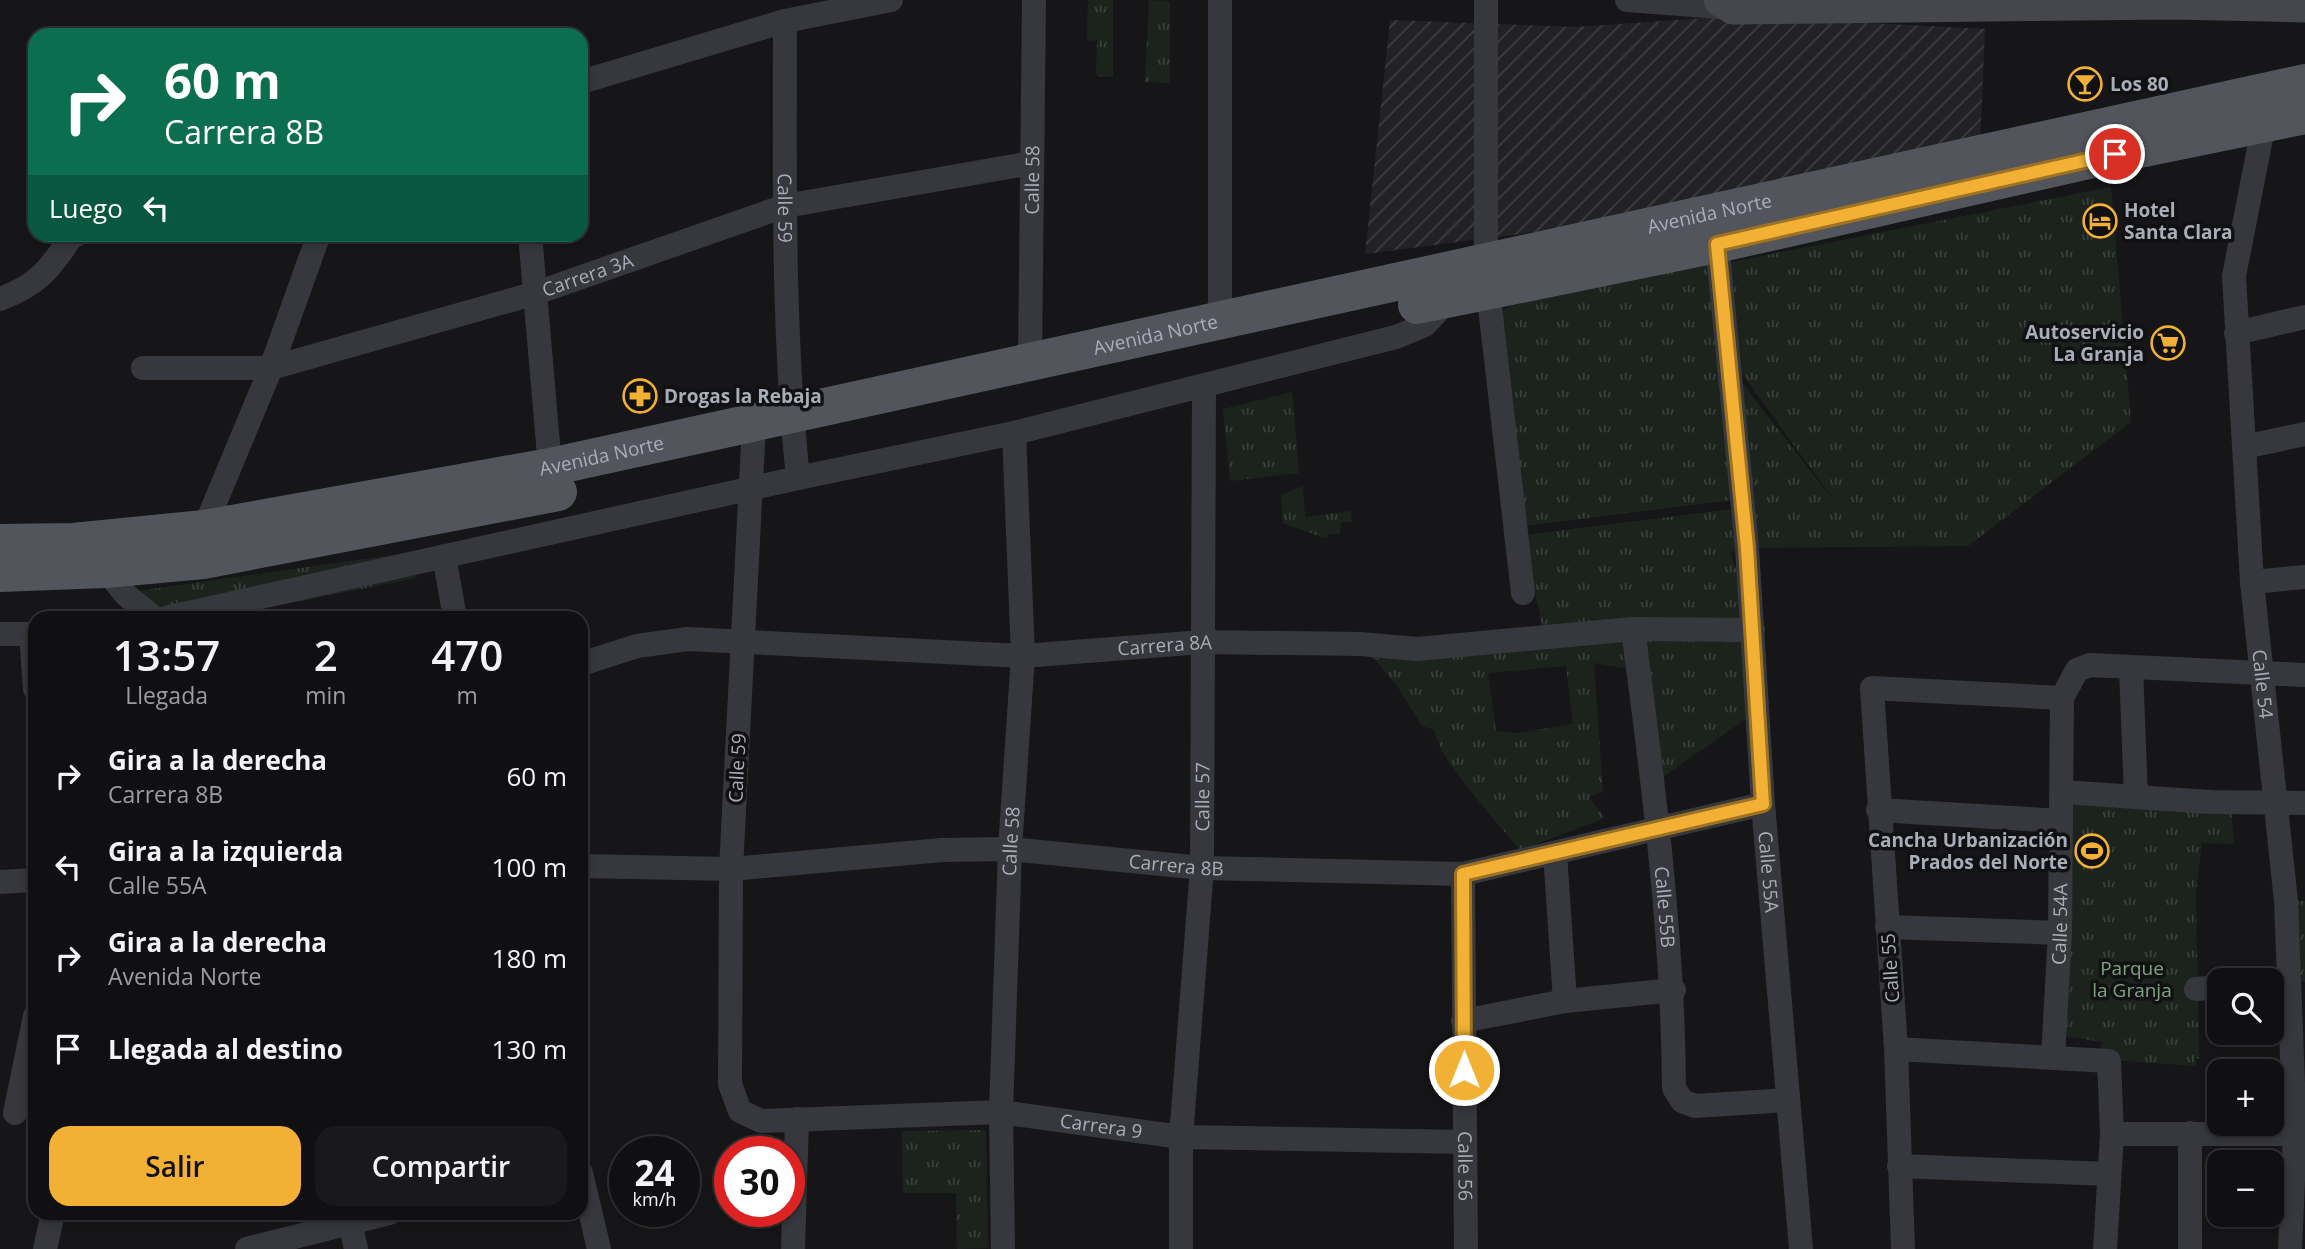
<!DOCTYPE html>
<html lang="es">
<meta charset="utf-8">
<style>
:root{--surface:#101012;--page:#19191b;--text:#f1f3f6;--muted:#9c9d9f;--line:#303032;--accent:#f2b134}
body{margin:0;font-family:"Open Sans",sans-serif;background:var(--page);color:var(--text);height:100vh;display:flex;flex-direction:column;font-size:26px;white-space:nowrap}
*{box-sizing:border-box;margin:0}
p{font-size:23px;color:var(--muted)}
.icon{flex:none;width:38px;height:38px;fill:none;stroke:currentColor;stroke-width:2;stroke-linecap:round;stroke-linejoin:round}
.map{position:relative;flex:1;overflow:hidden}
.sheet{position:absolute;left:28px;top:611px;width:560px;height:609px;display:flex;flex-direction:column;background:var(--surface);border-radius:21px;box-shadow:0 4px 10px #0003,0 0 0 2px var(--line)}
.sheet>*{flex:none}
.top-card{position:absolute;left:28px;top:28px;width:560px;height:214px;border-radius:21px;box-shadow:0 4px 10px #0003,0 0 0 2px var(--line);background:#0b6e4f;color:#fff;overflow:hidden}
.fabs{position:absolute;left:2207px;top:968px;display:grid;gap:14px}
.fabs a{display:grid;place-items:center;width:77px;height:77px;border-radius:14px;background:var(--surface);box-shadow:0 4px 10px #0003,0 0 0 2px var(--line);font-size:35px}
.speed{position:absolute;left:609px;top:1136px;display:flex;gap:14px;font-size:35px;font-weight:700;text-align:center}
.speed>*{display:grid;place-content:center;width:91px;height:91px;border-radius:50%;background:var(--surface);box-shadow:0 4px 10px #0003,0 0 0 2px var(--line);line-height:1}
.speed small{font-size:18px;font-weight:400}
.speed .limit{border:10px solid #d22;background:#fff;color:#111}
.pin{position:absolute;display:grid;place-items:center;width:60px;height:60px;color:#fff;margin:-30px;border:4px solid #fff;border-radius:50%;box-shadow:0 2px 7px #0007}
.me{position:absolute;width:77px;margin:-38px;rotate:0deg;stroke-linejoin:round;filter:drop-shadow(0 0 5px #0008)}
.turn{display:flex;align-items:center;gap:24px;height:147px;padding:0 21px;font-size:32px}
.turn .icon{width:91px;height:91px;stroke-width:2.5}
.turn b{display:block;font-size:49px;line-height:60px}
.then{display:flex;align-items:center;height:66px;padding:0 21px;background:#0003;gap:14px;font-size:26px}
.eta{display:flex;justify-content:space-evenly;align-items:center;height:119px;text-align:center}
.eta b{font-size:42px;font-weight:600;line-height:49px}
.primary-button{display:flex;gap:14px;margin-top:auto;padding:14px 21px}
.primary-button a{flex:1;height:80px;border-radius:21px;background:var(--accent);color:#111;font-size:28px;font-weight:600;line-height:80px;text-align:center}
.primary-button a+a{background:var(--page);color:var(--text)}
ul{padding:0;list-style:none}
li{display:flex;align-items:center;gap:21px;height:91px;padding:0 21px}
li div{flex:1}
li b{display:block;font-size:26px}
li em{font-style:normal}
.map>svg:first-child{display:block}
.industrial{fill:url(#industrial-furrows)}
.grass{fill:url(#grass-tufts);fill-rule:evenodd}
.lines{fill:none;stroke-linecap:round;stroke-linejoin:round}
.street{stroke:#37383d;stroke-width:24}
.secondary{stroke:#45474d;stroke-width:33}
.primary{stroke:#53555c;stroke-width:38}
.route-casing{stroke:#9d7322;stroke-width:18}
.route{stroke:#f2b134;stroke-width:12}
.labels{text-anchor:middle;stroke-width:7;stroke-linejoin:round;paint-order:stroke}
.poi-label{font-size:19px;font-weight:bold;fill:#a8adb8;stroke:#111113;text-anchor:start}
.street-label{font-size:19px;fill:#a8adb8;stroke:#111113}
.park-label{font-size:19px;fill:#7fa381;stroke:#111113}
</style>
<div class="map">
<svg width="2305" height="1249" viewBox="0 0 2305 1249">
<defs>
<pattern id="industrial-furrows" width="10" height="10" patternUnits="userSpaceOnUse" patternTransform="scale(1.75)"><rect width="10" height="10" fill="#222225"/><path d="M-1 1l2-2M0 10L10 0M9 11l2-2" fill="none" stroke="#3f3f43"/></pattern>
<pattern id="grass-tufts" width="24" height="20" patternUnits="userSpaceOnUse" patternTransform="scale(1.75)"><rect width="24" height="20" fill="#1c231d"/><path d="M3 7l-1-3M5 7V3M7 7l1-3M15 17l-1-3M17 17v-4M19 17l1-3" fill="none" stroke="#3a403c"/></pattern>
</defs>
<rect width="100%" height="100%" fill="#161618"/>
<!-- industrial -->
<path class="industrial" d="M1733,16L1985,29L1980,148L1644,218L1365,254L1390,20L1576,27Z"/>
<!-- grass -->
<path class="grass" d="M1088,0H1113V77L1096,76L1097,40L1087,41Z
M1149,0L1170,2V83L1145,82Z
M2111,187L2131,422L1968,546L1751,548L1739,379L1844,514L1735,364L1726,263Z
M1712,256L1733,500L1524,526L1492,318L1522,298Z
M1292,392L1299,473L1230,481L1223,409Z
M1303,486L1305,517L1351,511L1352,522H1341L1340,534H1328L1327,539L1283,523L1281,495Z
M1741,508L1745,550L1731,553L1750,614L1756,712L1651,785L1631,669L1594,663L1603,792L1589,797L1605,818L1520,850C1502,828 1434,754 1435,730L1422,726L1397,686L1370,654L1377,658H1393L1543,630L1524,535ZM1566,666L1573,724L1517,733L1496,731L1488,673Z
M407,553L417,578L215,618H160L130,592Z
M2072,800L2231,806L2234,844L2202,843L2196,892L2199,1059L2195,1058L2196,1066L2100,1059L2102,1042L2065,1036Z
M2286,901H2305V982L2289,979Z
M986,1130L988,1248L957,1249L956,1193H903L902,1131Z"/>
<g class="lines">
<!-- street -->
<g class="street">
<path d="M1220,0V320"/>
<path d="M1486,0V262"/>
<path d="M1627,0L1733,8"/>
<path id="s1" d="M785,21C785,173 782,326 798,478"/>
<path d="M581,82L785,21L891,0"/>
<path id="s2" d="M2264,123L2234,276L2252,582L2286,901L2295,1135L2290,1249"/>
<path d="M530,234L550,467"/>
<path id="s3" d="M1717,244L1747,548L1763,804L1801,1249"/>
<path d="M1488,290L1523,593"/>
<path d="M0,299C38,285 50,269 72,236L78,234"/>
<path d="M2236,333L2305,317"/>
<path id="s4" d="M1030,362L1034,0"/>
<path id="s5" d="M143,368H271L536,293L785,206L1032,163"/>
<path id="s6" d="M754,424L731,869L730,1084L740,1111L761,1121L1001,1112L1181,1137L1464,1142"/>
<path d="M2244,447L2305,434"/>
<path d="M204,529L271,368L319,234"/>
<path d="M444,556L455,618"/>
<path d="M105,569L126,595L154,618"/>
<path d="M2252,582L2305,577"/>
<path d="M166,618L798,478L1014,433L1396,337L1425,325L1448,300"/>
<path id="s7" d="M1633,629C1653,781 1673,934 1674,1088L1682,1101L1695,1106L1787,1100"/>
<path d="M0,634H35"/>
<path d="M31,634L35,689"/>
<path id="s8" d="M581,664L637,646L688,639L1023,656L1202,642L1361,644L1417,649L1633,629L1753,630"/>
<path d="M2131,669L2136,796"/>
<path d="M2062,792L2210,802L2305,803"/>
<path d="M1878,810L2061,821"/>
<path d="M1555,853L1565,1001"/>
<path id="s9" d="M581,866L731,869L942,850L1010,849L1202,868L1463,874L1763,804"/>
<path id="s10" d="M1463,874L1466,1249"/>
<path d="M0,882L35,880"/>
<path d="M1887,927L2060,933"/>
<path d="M2196,989L2219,987"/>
<path d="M1463,1021L1565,1001L1674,990"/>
<path d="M1896,1049L2109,1061L2112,1134L2105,1249"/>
<path id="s11" d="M2053,1057L2060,933L2062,698L2077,670L2090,665L2305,675"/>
<path d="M15,1113L35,1016"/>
<path d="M2190,1133V1249"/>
<path d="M2112,1134H2305"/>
<path d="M1899,1166L2109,1174"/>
<path d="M581,1173L599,1249"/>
<path d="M348,1213L356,1249"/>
<path d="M45,1249L53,1213"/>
<path d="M247,1249L389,1213"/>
<path d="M793,1249L797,1119"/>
<path id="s12" d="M1003,1249L1001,1112L1010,849L1023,656L1014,433"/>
<path id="s13" d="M1181,1249V1137L1202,868L1204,386"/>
<path d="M1903,1249L1896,1049L1872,688L2062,698"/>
</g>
<!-- secondary -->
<path class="secondary" d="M1720,0L1733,8L2172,3L2305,6"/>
<!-- primary -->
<g class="primary">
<path d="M1417,305L1717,244L2115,154L2305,115"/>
<path id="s14" d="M0,543L73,542L204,529L550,467L2305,83"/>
<path d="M0,573L105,569L203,560L558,492"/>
</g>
</g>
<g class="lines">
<defs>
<path id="route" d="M1464,1070L1463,874L1763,804L1747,548L1717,244L2115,154"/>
</defs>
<!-- route casing -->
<use href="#route" class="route-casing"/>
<!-- route -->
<use href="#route" class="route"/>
</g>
<!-- icons -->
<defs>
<symbol id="bar-ring" viewBox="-11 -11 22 22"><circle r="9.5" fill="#111113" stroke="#f2b134" stroke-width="1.5"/><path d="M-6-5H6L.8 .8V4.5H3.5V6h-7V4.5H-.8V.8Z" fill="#f2b134"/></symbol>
<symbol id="hotel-ring" viewBox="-11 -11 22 22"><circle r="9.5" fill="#111113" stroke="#f2b134" stroke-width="1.5"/><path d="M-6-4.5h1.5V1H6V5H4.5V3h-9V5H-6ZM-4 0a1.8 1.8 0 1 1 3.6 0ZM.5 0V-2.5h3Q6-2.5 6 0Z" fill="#f2b134"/></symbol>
<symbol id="supermarket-ring" viewBox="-11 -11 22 22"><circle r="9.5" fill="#111113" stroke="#f2b134" stroke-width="1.5"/><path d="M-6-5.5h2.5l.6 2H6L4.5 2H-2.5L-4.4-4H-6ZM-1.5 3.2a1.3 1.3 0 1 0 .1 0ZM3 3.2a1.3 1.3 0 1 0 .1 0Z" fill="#f2b134"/></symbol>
<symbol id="pharmacy-ring" viewBox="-11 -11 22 22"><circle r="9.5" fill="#111113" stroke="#f2b134" stroke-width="1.5"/><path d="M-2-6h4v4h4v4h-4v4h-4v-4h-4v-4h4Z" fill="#f2b134"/></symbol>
<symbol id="stadium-ring" viewBox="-11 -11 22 22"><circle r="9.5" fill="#111113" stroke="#f2b134" stroke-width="1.5"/><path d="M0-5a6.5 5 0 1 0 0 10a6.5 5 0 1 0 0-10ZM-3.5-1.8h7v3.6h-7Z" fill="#f2b134"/></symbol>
</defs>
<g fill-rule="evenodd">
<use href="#bar-ring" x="2066" y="65" width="38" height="38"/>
<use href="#hotel-ring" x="2081" y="202" width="38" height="38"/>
<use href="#supermarket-ring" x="2149" y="324" width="38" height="38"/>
<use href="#pharmacy-ring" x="621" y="377" width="38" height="38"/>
<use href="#stadium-ring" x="2073" y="832" width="38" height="38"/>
</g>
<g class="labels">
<!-- poi labels -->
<g class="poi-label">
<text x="2110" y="91">Los 80</text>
<text x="2124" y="217">Hotel<tspan x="2124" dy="22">Santa Clara</tspan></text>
<text x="2144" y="339" text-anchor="end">Autoservicio<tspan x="2144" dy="22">La Granja</tspan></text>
<text x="664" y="403">Drogas la Rebaja</text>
<text x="2068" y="847" text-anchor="end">Cancha Urbanización<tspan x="2068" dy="22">Prados del Norte</tspan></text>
</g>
<!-- street labels -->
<g class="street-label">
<text dy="7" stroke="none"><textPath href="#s4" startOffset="182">Calle 58</textPath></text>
<text dy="7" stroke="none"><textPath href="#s1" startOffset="187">Calle 59</textPath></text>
<text dy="7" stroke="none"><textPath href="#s14" startOffset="1743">Avenida Norte</textPath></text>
<text dy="7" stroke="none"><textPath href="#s5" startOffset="458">Carrera 3A</textPath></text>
<text dy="7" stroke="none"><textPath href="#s14" startOffset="1176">Avenida Norte</textPath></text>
<text dy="7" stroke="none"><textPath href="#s14" startOffset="609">Avenida Norte</textPath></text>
<text dy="7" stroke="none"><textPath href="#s8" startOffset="588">Carrera 8A</textPath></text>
<text dy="7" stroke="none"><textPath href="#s2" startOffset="565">Calle 54</textPath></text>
<text transform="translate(737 768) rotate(-87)" y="7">Calle 59</text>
<text dy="7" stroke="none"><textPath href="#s13" startOffset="453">Calle 57</textPath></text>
<text dy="7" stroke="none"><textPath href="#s12" startOffset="408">Calle 58</textPath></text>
<text dy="7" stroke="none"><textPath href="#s9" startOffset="597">Carrera 8B</textPath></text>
<text dy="7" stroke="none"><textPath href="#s3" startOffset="630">Calle 55A</textPath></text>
<text dy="7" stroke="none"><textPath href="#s7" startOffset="280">Calle 55B</textPath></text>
<text dy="7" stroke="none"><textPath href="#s11" startOffset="133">Calle 54A</textPath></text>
<text transform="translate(1890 968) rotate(-94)" y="7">Calle 55</text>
<text dy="7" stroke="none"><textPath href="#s6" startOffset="1054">Carrera 9</textPath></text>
<text dy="7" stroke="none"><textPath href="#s10" startOffset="292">Calle 56</textPath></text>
</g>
<!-- park labels -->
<g class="park-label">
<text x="2132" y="975">Parque<tspan x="2132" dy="22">la Granja</tspan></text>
</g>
</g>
</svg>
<div class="fabs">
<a><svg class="icon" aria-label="search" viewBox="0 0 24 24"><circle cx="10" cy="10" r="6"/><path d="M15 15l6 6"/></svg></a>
<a>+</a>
<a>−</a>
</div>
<div class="speed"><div>24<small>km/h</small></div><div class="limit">30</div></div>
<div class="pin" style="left:2115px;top:154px;background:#d93025"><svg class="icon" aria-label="arrive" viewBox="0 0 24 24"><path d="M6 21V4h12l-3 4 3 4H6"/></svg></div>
<svg class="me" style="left:1464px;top:1070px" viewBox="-20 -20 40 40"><circle r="17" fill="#f2b134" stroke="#fff" stroke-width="3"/><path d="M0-11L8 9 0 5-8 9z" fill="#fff"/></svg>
<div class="top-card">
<div class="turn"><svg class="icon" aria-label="right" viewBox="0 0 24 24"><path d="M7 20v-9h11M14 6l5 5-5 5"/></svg><div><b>60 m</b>Carrera 8B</div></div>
<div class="then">Luego<svg class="icon" aria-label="left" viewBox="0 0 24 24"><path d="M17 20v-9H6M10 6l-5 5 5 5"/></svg></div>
</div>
<section class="sheet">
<div class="eta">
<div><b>13:57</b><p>Llegada</p></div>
<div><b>2</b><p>min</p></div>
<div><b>470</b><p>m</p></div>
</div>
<ul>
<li><svg class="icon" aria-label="right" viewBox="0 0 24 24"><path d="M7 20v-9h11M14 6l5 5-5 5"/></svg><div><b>Gira a la derecha</b><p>Carrera 8B</p></div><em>60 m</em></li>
<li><svg class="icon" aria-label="left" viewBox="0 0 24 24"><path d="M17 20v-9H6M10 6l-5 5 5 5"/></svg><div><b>Gira a la izquierda</b><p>Calle 55A</p></div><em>100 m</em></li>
<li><svg class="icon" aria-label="right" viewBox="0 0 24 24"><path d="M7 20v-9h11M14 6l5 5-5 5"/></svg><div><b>Gira a la derecha</b><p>Avenida Norte</p></div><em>180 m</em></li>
<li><svg class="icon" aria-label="arrive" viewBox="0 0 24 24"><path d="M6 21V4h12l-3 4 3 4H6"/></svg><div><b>Llegada al destino</b></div><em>130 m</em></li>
</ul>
<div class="primary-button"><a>Salir</a><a>Compartir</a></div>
</section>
</div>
